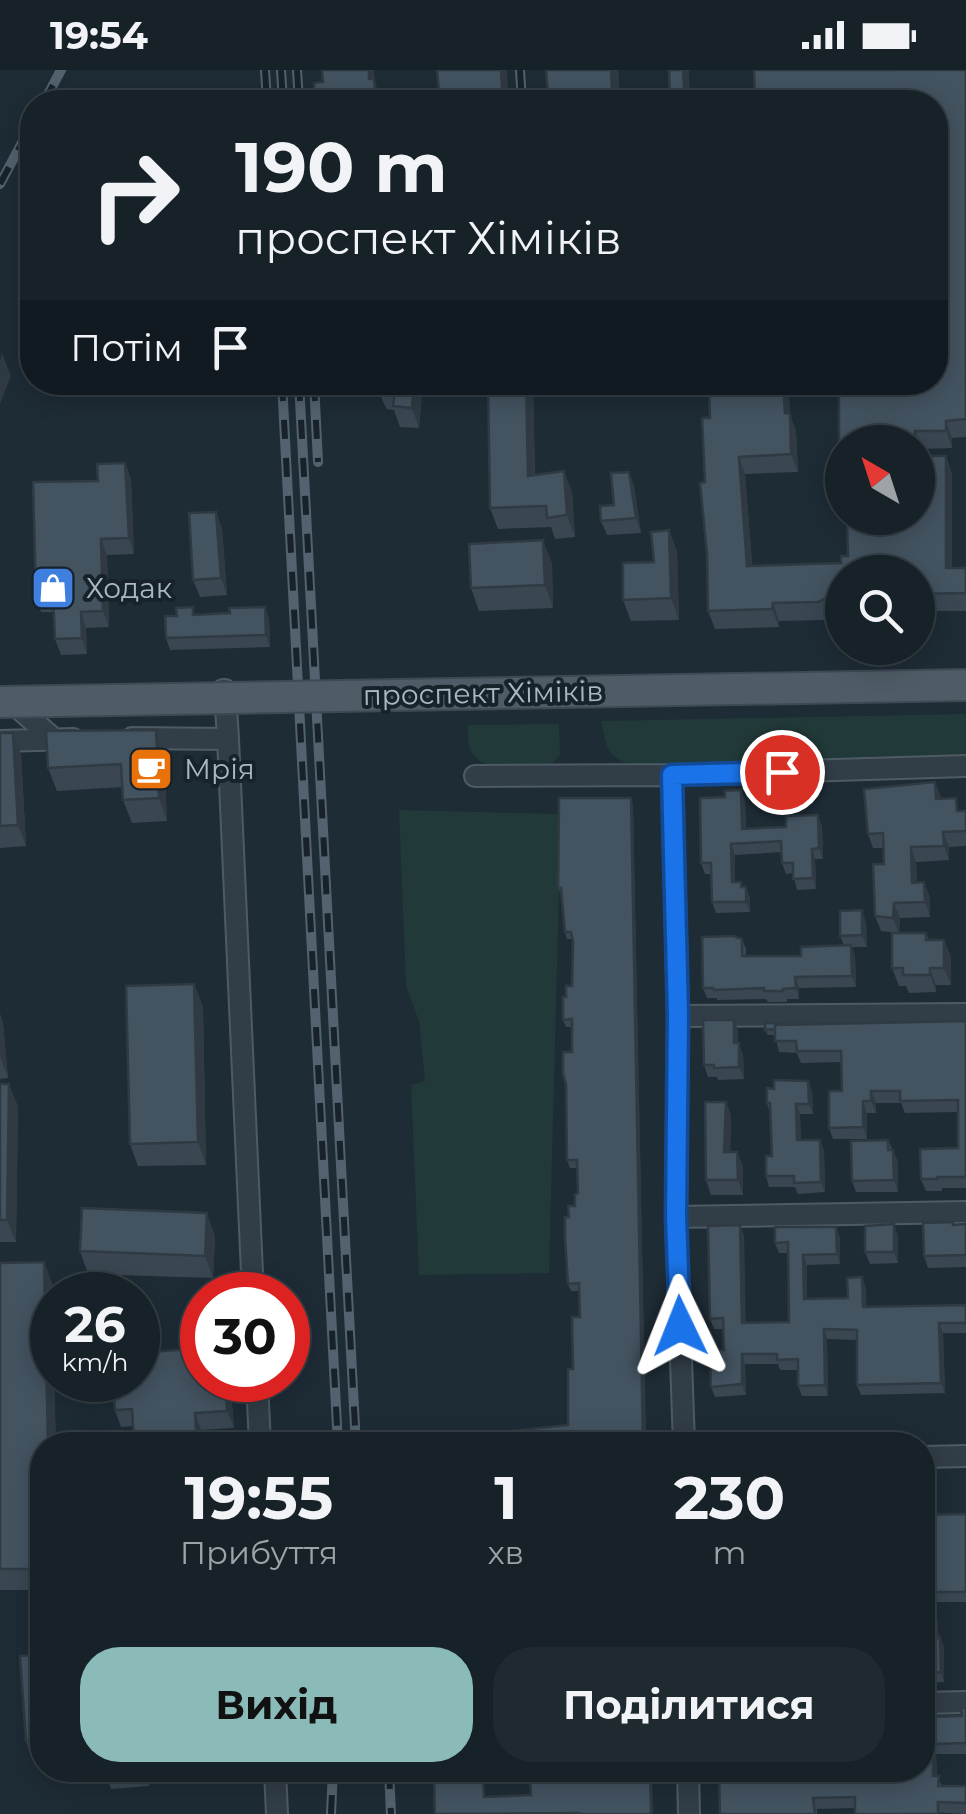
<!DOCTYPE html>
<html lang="uk">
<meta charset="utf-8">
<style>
:root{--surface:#162128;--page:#1f2930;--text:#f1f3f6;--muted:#9ea3a8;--line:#353e45;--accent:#8bbbb9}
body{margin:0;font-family:Montserrat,sans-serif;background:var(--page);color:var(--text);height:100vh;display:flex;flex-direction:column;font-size:38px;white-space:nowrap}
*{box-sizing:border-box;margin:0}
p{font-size:32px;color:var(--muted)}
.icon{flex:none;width:55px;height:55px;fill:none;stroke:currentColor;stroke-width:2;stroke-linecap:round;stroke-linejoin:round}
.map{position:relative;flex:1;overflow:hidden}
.side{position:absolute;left:30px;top:1362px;width:905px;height:350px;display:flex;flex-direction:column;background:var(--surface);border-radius:40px;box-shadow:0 5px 25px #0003,0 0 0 2px var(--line)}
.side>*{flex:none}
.banner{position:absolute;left:20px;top:20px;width:928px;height:305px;border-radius:40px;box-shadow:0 5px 25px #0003,0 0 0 2px var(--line);background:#162128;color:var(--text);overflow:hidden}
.needle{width:65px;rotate:321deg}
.fabs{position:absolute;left:825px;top:355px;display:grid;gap:20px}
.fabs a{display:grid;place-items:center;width:110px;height:110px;border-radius:50%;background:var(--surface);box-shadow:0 5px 25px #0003,0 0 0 2px var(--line);font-size:50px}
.speed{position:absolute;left:30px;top:1202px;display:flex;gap:20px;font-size:50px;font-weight:700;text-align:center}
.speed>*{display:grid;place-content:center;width:130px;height:130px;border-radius:50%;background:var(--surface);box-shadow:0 5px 25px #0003,0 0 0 2px var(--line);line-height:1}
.speed small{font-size:25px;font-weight:400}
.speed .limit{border:15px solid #d22;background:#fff;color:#111}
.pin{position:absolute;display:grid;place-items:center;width:85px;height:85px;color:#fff;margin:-42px;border:5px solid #fff;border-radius:50%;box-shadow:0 2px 10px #0007}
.me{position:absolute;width:110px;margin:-55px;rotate:358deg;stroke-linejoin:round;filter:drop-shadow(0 0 8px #0008)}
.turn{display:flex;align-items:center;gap:35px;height:210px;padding:0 50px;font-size:45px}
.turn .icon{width:130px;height:130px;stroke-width:2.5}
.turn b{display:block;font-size:70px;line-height:85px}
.then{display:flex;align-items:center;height:95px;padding:0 50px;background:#0003;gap:20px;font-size:38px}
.eta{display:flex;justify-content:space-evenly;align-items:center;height:170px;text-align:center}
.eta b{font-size:60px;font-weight:700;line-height:70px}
.primary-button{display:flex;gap:20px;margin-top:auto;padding:20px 50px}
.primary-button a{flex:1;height:115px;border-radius:40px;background:var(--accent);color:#111;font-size:40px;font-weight:700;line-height:115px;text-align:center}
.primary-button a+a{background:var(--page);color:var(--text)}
.status{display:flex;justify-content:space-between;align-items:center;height:70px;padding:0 50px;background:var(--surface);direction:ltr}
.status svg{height:28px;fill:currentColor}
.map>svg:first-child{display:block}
.green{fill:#213938}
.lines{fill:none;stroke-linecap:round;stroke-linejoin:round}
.minor-casing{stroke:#4e5b65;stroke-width:24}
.primary-casing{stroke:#3d4953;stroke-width:34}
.minor{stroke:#313d47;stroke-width:20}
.primary{stroke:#4f5c67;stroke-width:30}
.rail-casing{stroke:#52626e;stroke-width:10}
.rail{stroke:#17222b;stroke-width:6;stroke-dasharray:19;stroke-linecap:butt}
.primary-bridge-casing{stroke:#3d4953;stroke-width:34;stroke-linecap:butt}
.primary-bridge{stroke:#4f5c67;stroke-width:30}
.wall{fill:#3a4753}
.shaded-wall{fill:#2f3a43}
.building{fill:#435360;stroke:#2f3a43;stroke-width:2.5}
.route-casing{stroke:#114b97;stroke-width:25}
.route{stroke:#1a73e8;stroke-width:18}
.labels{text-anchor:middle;stroke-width:8;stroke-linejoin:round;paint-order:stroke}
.poi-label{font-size:28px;fill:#aab8c4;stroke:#17222b;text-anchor:start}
.street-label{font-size:28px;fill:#aab8c4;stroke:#17222b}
</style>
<div class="status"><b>19:54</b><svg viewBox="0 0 49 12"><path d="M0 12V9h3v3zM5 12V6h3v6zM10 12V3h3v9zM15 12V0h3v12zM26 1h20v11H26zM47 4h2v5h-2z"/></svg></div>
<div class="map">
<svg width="966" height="1744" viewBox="0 0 966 1744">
<rect width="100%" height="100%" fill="#1e2c36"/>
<!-- green -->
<path class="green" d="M966,644V689L631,695C604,685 607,676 601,651Z
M559,654L560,685L551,695C514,696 463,710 468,655Z
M399,740L561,744L549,1203L419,1205L411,1015L425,1011L419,951L406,916Z"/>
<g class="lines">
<defs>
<path id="minor" d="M223,620H225L228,669L253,1225
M7,628L55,670
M132,668L228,669
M0,671L73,669
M672,705L678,946L676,1147L684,1375
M475,706L672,705L966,696
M678,946L966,944
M676,1147L966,1142
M257,1310L260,1375
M922,1387L966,1386
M922,1633L966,1632
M275,1700L277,1744
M688,1700L689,1744"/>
<path id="primary" d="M855,617L966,615"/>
</defs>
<!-- minor casing -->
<use href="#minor" class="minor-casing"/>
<!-- primary casing -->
<use href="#primary" class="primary-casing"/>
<!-- minor -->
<use href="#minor" class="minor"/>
<!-- primary -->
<use href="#primary" class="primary"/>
<defs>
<path id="rail" d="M265,0L267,32
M281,0L283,32
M297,0L299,32
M520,0L522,32
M44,32L61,0
M0,114L32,54
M282,312L338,1375
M299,312L356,1375
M314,312L318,392
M389,1700L391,1744
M331,1744L333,1700"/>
</defs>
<!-- rail casing -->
<use href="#rail" class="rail-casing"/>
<!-- rail -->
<use href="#rail" class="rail"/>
<defs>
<path id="primary-bridge" d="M0,632L855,617"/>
</defs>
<!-- primary-bridge casing -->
<use href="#primary-bridge" class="primary-bridge-casing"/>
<!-- primary-bridge -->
<use href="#primary-bridge" class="primary-bridge"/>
</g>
<!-- wall -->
<path class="wall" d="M546,0H618L620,32H551L548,24Z
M754,0H966V367L952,368V378L922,379V386H946L952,404V498H966V541H918V502H842V540L824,550L779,551V557L715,559L708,541L707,484L700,413L705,412L702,348H710L709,312H788L790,345L796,361L798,402L745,404L752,496L841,493V486H848L847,451H845L844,448H918V372H842V443L839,433V312H935V32H755Z
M376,312H423L419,358L400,357L394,340L387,339L383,332Z
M488,312H533L535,405L572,422L575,467L555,469L551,457L498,459L490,438Z
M125,393L131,409L134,484L107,485L109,557L86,558L87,584L61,585L55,569L54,542H41L36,526L98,411Z
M629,402L634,416L641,463L607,465L601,451L614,435Z
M216,442L222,459L227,525L200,527L193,510Z
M669,460L677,482L679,550L631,551L623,530L654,492Z
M552,493L553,538L479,541L471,518Z
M265,537L269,549L270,577L170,580L166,568L196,545L230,543Z
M156,660L164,682L167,751L132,753L123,730V717L57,721L48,698Z
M0,663H13L21,684L26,776L0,778Z
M935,712L941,729L960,741H966V776L949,777V790L916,792L917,812L930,827V847L900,848L899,863L881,861L875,846L884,794L883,778H873L868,764Z
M631,728L633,736L646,1375H504L568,1355L573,1299L580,1247V1221H571L568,1214L569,1147L575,1136L578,1123L577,1098H570L567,1090L572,957H566L563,950L566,927L572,916L573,869H567L565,862L562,826L558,818Z
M745,731L746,759L822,756L823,789H815L816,819L797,820L793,803L786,804L782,793V782L735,785V812L743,817L750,827V842L716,843L712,832L711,804H705L701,793Z
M866,852L867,877H852L855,886L856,917L799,918V929H787V932H768L766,929L717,930V928H707L703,918L742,869L746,879V886H801L844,876L840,866Z
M926,863L929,870H944L951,887V915H936V922L909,923L906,916H899L892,898Z
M194,914L203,937L206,1095L138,1096L130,1074Z
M0,944L3,953L8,1008L0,1009Z
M966,951V1118H942V1121H926L921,1109L958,1078V1042L905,1043L901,1033H876V1043H867V1069H833L829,1058L842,1021L841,992L801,993L797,983L779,982L775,965H768L765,960L785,955Z
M738,961V973L743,985L744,1009L718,1010L717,1007H708L704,995Z
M808,1011L812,1022L813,1044H800L801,1070H820L824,1080L825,1122L798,1124L795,1117H769L766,1106L772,1086L770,1043L767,1033L774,1019Z
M0,1014L18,1036L16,1172H0Z
M726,1032L731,1046L730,1082H737L743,1097V1125H711L706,1110Z
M888,1070L898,1092V1122H856L852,1111Z
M966,1154V1197L928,1198L924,1186L954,1155Z
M744,1165L745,1253L789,1252L788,1183H779L775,1173L840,1167V1194L807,1195V1229L848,1228L866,1218V1237L966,1235V1263H943L945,1323L861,1325L857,1315V1270L827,1269L828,1326H802L798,1316V1300H780L778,1294H745L746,1325L715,1327L711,1317L724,1280L723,1259H714L710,1249Z
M215,1166L213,1208L88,1204L80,1181Z
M898,1166V1193L870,1194L865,1182Z
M44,1192L52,1214V1310H54L56,1375H42V1520H0V1193Z
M202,1310H230L234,1358L201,1360L133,1356L121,1357L115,1340Z
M966,1444V1532H936L938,1563L944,1577V1612L923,1613L922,1445Z
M42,1584V1688L32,1689L26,1671Z
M966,1638V1684H936L937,1706L942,1716H966V1744L855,1738L817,1739V1744H720L782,1701H808L922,1647L962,1646Z
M105,1700H148L149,1716L111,1719Z"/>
<!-- shaded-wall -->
<path class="shaded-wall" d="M369,0H374L375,12L382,32H376L369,9Z
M501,0H507L509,32H503Z
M611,0H618L620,32H617L612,21Z
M683,0H689L690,32H685Z
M2,283L11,306L0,334V290Z
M414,312H423L419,358L412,338Z
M526,312H533L535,427L528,406Z
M783,312H788L790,345L796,361L798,402L791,384L785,343Z
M946,351L952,368V378L946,361Z
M915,361L922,379V403L918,392V372H915Z
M946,386L952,404V516L946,498Z
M739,387L745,404L754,514L747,496Z
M125,393L131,409L134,484L129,468Z
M564,401L572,422L575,467L567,445Z
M629,402L634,416L641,463L636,448Z
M216,442L222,459L227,525L221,508Z
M669,460L677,482L679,550L671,528Z
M101,469L107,485L109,557L103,541Z
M543,470L552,493L553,538L545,515Z
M773,533L779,551V557L772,539Z
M265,537L269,549L270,577L266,565Z
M81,542L86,558L87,584L82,568Z
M156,660L164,682L167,751L159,728Z
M13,663L21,684L26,776L18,755Z
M935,712L941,727V744L936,729Z
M741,720L745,731L746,770L742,759Z
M631,728L633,736L646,1375H643Z
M818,745L822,756L823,789L819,778Z
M943,762L949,777V790L944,776Z
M731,774L735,785V823L732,812Z
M911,777L916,792L918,828L912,813Z
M812,779L815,789L816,819L813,808Z
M924,812L930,827V847L925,832Z
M746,817L750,827V842L746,832Z
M894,833L900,848L899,863L893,848Z
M862,840L866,852L867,877L862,865Z
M944,870L951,887V915L944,898Z
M851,875L855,886L856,917L852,906Z
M930,898L936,915V922L930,905Z
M795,907L799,918V929L796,918Z
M194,914L203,937L206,1095L198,1072Z
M0,944L3,953L8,1008L0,986Z
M734,950L738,961V985L734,973Z
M739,973L743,985L744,1009L739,997Z
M808,1011L812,1022L813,1044L809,1034Z
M9,1014L18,1036L16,1172L7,1150Z
M871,1021L876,1033V1043L871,1031Z
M863,1031L867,1043V1069L863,1057Z
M726,1032L731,1046L730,1097L724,1082Z
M796,1034L800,1044L801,1081L797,1070Z
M820,1070L824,1080L825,1122L821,1112Z
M893,1080L898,1092V1122L894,1110Z
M737,1082L743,1097V1125L738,1110Z
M207,1143L215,1166L213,1208L205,1186Z
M894,1154L898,1166V1193L894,1182Z
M740,1155L744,1165L746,1263L742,1253Z
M836,1157L840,1167V1194L837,1184Z
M803,1185L807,1195V1240L804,1229Z
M44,1192L52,1214V1310H54L56,1375H48Z
M862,1207L866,1218L867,1247L863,1237Z
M939,1253L943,1263L945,1323L941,1313Z
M824,1259L827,1269L828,1326L825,1315Z
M742,1284L745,1294L746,1325L742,1314Z
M225,1310H230L234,1358L227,1341Z
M195,1343L201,1360L202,1375H197Z
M932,1522L936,1532L938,1563L944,1577V1612L941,1602L934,1562Z
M933,1674L936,1684L937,1717L933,1706Z
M143,1700H148L149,1716Z
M650,1700H652L653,1744H651Z"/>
<!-- building -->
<path class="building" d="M322,0H369V9H374L376,32H315L314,13L323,12Z
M437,0H501L503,32H440Z
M546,0H611L612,21L548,24Z
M669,0H683L685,32H670Z
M754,0H966V349L946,351V361H915V372H842V433H839V312H935V32H755Z
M380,312H414L412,338L393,336L395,321L380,319Z
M488,312H526L528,406L564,401L567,445L547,448L546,436L490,438Z
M709,312H783L785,343L790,344L791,384L739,387L747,496L841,493V486H848L847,448H918V386H946V498H966V523L918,524V502H842V531H840L839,521L818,532L773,533L772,539L708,541L707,484L700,413L705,412L702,348H710Z
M125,393L129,468L101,469L103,541L81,542L82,568L55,569L53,525L36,526L33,412L98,411L97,394Z
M629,402L636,448L601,451L600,436L614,435L611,403Z
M216,442L221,508L193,510L189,443Z
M669,460L671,528L623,530V493L654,492L651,462Z
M543,470L545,515L471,518L469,474Z
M193,537V545L230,543L229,538L265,537L266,565L166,568L165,546H177L176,538Z
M156,660L159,728L123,730L121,694L48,698L46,661Z
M0,663H13L18,755L0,756Z
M935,712L936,729L956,728L957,741H966V761L943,762L944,776L911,777L912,813L924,812L925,832L894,833L893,848L875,846L873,794H884L883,763L868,764L864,719Z
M741,720L742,759L786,757V746L818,745L819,778L812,779L813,808L793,809V793H782L781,771L731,774L732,812H741V817H746V832H712L711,793H701L700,728L725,727V721Z
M559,728H631L643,1375H504L503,1362L568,1355V1299H573L572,1247H580L579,1213L568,1214L565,1169V1147H569L568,1136H575V1124L578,1123L577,1090H567L566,1015L563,1003V982H572V949L563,950V927H566V916H572L573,872L571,862H565L561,818H558Z
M862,840V865L840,866V841Z
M892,863H926V870H944V898H930V905H903V898H892Z
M733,866L742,869V886H801V877L851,875L852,906L795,907L796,918L783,919V921H764V918L714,920L713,918H703L702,867Z
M194,914L198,1072L130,1074L126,916Z
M703,950H734V973H739V997L714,998V995H704Z
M966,951V1107H937V1109H921L920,1079L958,1078V1030L900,1031V1021H871V1031H863V1057L829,1058V1021H842L841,981H797L796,971H775V955Z
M765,953H785V955H775V959L765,960Z
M774,1010L808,1011L809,1034H796L797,1070H820L821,1112L794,1113V1106H766V1086H772L770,1033H767V1018L774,1019Z
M0,1014H9L7,1150H0Z
M705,1032H726L724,1082H737L738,1110H706Z
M888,1070V1080H893L894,1110L852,1111L851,1071Z
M82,1138L207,1143L205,1186L80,1181Z
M953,1152V1155L966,1154V1185L924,1186L923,1153Z
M894,1154V1182H865V1156Z
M740,1155L742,1253L789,1252L788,1172L775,1173V1157H836L837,1184L803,1185L804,1229L848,1228L847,1208L862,1207L863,1237L966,1235V1253H939L941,1313L857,1315V1260L824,1259L825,1315L798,1316V1289L777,1290V1284H742V1314L711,1317L710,1280H724L723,1248L710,1249L708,1156Z
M44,1192L48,1375H42V1499H0V1193Z
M202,1278V1310H225L227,1341L195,1343L197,1375H134L132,1339L115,1340L113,1310H138V1283Z
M966,1444V1522H932L934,1562H937L938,1568L940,1567L941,1602L922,1603V1445Z
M42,1584V1670L26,1671L20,1586Z
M961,1638H966V1673L933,1674V1706H939L938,1716H966V1733L938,1732V1744H855V1727L813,1728L815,1744H720L719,1700H922V1647L962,1646Z
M535,1700H650L651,1744H579V1743L435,1744L434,1711L483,1709L484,1727L531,1725L530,1708H535Z"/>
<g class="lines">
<defs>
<path id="route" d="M680,1256L676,1147L678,946L672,705L782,702"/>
</defs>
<!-- route casing -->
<use href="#route" class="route-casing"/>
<!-- route -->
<use href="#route" class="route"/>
</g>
<!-- icons -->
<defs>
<symbol id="shop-square" viewBox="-11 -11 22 22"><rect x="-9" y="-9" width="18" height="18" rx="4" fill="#3f7fe0" stroke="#17222b"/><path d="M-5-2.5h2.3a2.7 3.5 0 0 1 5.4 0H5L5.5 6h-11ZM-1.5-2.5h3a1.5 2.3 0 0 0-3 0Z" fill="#fff"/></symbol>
<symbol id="cafe-square" viewBox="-11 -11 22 22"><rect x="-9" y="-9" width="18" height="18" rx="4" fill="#e8710a" stroke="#17222b"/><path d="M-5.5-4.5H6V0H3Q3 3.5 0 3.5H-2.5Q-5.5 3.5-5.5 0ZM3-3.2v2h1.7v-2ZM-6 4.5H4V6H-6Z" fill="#fff"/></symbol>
</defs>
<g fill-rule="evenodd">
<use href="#shop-square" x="28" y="493" width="50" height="50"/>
<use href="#cafe-square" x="126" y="674" width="50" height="50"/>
</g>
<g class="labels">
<!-- poi labels -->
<g class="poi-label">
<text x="86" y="528">Ходак</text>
<text x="184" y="709">Мрія</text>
</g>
<!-- street labels -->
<g class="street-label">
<text transform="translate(483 623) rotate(-1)" y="10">проспект Хіміків</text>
</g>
</g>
</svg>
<div class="fabs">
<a><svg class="needle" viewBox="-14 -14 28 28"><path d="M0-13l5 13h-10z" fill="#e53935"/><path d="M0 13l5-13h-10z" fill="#9ea3a8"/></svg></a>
<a><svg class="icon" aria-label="search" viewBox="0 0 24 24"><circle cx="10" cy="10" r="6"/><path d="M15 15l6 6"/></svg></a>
</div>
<div class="speed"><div>26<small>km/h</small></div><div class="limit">30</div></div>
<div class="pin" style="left:782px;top:702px;background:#d93025"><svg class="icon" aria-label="arrive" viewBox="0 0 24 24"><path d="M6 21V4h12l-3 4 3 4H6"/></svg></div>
<svg class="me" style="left:680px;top:1256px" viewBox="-20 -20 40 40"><path d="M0-17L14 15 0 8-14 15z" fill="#1a73e8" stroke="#fff" stroke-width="4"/></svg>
<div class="banner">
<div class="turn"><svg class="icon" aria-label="right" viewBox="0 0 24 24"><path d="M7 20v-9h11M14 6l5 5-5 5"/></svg><div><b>190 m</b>проспект Хіміків</div></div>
<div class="then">Потім<svg class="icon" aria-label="arrive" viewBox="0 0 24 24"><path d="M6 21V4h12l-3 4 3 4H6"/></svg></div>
</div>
<section class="side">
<div class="eta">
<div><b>19:55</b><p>Прибуття</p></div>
<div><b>1</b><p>хв</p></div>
<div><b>230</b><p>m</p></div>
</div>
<div class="primary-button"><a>Вихід</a><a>Поділитися</a></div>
</section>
</div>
